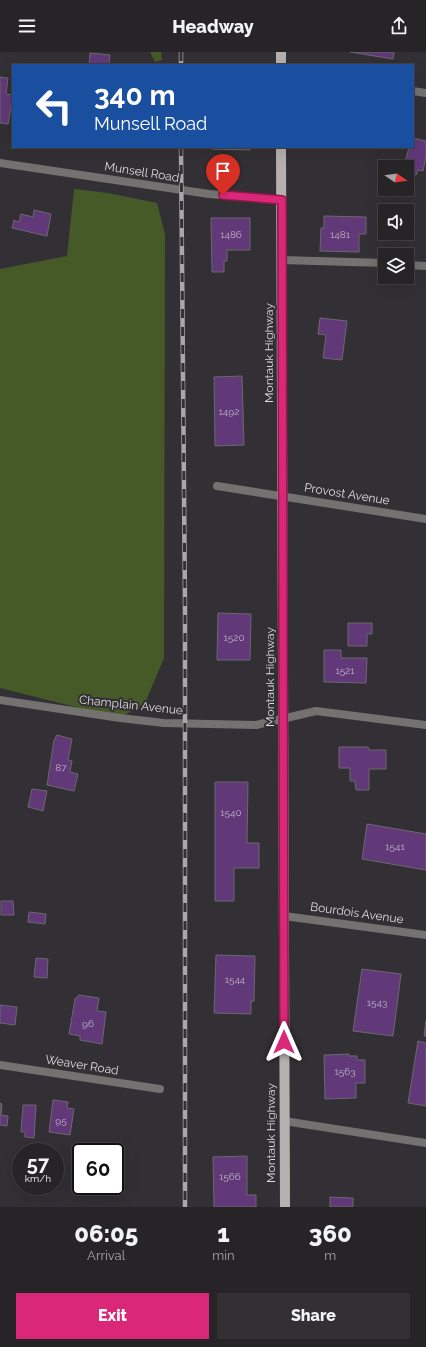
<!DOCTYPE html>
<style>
:root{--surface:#262427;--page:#323033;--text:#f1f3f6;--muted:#a4a4a7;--line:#424144;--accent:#db2777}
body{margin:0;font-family:Raleway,sans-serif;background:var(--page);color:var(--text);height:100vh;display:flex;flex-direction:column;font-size:15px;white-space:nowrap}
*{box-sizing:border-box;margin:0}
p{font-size:13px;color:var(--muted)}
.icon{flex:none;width:22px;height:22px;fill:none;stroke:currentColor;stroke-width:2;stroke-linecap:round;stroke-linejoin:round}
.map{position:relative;height:1155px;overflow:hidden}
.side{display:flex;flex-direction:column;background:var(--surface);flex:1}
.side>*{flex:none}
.top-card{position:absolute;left:12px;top:12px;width:402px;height:84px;border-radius:0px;box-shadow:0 4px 16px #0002,0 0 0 1px var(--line);background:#1a4fa0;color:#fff;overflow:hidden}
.needle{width:26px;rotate:103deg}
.fabs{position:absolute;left:378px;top:108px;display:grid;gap:8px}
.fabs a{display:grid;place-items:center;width:36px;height:36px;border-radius:0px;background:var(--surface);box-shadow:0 4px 16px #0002,0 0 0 1px var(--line);font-size:20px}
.speed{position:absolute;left:12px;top:1091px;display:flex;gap:8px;font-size:20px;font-weight:700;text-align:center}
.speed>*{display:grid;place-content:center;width:52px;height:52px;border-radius:50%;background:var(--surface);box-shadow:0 4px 16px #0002,0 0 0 1px var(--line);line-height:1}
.speed small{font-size:10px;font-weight:400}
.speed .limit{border:2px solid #111;border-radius:6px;background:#fff;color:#111}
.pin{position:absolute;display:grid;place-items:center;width:34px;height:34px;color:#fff;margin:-41px -17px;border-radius:50% 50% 50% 0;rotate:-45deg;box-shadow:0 0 4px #0007}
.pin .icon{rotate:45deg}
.me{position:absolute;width:44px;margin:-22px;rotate:0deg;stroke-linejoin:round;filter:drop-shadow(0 0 3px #0008)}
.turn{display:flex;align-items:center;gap:14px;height:84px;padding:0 16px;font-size:18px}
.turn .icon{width:52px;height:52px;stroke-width:2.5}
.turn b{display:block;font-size:28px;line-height:34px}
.eta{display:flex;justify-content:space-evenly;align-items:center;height:68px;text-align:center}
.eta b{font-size:24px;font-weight:800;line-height:28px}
.primary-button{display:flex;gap:8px;margin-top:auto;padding:8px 16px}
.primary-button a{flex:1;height:46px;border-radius:0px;background:var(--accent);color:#fff;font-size:16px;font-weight:800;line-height:46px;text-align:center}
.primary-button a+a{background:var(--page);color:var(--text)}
header{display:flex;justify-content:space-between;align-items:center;height:52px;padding:0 16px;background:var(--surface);font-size:18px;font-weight:800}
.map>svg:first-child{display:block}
.green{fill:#455a26}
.building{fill:#613979;stroke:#6b686d}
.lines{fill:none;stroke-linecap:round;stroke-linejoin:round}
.service{stroke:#747171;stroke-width:8}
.minor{stroke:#747171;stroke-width:8}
.primary{stroke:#b7b0b1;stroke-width:10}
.rail-casing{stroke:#a9a7aa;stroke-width:4.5}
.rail{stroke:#323034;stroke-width:3;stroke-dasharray:9;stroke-linecap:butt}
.route-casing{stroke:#8e194d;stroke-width:10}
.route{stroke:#db2777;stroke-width:7}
.labels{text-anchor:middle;stroke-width:4;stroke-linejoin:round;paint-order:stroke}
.number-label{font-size:10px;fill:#beb3c5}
.street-label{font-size:12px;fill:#dddcde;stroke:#323034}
</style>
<header><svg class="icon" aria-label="menu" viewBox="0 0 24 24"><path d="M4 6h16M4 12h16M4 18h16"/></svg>Headway<svg class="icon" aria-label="share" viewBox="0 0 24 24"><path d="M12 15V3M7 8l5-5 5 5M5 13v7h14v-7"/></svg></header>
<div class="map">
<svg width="426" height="1155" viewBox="0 0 426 1155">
<rect width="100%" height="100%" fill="#323034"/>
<!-- green -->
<path class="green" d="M150,0H161L162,8L155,10Z
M74,137L108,141L157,151L165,182L164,606L145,651L120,666L0,636V217L67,204Z"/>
<!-- building -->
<path class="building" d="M350,0H394L393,7Z
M90,1L110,3L109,13H89Z
M0,25L8,26L6,42L13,43L8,72L0,71Z
M413,86L426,89V105L423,119L418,118L416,123L407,120V115H404L409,95H413Z
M211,95H250V98L211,97Z
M407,126L414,128L410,144L384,139L385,132V137H407Z
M34,158L51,162L47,184L12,176L14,168L19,170L21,162L33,165Z
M324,164L366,165V182H359V200L320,199L321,176H324Z
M211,166H250V198H227V209H224V220H212Z
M320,266L347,269L342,308L323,306L326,283L318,282Z
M242,324L244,393L215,394L214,325Z
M218,561L251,562L250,608H217Z
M348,571H372V582H367V594H348Z
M324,598H341V606H367L366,631L324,630Z
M57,683L72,687L68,708L72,709L70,720L78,722L74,739L47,733L54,688Z
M339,695H368L369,698H386V717H369V738H356L355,729H350V716H339Z
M215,730H248L247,791H259V816H234V849H215Z
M32,737L47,739L43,759L28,755Z
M367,772L426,782V818L362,807Z
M1,849H13L14,863H1Z
M29,860L46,862L45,872L28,870Z
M216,903L255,904L254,949H251V962L214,961Z
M36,906L48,907L47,926L34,925Z
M362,917L401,922L393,984L353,979Z
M79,943L99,946L97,959L106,960L102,992L80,988V984L69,982L75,947Z
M0,953L17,955L15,973L0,971Z
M426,969V984H424Z
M418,989L426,991V1054L408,1051Z
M349,1002V1004H357V1008H365V1031H356V1046L325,1047L324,1003Z
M53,1048L68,1050L67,1056L74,1057L70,1083L49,1080Z
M0,1051L2,1052L1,1063L8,1064L7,1074L0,1073Z
M23,1053H36L34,1086L25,1085V1080H21Z
M247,1104V1143H256V1155H214L213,1105Z
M330,1145L353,1146V1155H330Z"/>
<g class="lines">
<!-- service -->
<path class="service" d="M281,208L385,211
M407,213L426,214"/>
<!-- minor -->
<path class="minor" d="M413,39L426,41
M0,111L209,142L282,148
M217,434L426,467
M0,648L120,666L164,671L256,673L316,659L426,673
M284,864L426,883
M0,1013L160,1037
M284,1069L426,1091"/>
<!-- primary -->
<path class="primary" d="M281,0V13
M281,95L285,1155"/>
<defs>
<path id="rail" d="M181,0V13
M181,95L185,552V1155"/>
</defs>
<!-- rail casing -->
<use href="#rail" class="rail-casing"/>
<!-- rail -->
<use href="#rail" class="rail"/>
</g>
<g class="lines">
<defs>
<path id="route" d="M223,143L282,148L284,990"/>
</defs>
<!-- route casing -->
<use href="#route" class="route-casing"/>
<!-- route -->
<use href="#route" class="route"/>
</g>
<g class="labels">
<!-- number labels -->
<g class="number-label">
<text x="231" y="186">1486</text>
<text x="340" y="186">1481</text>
<text x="229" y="363">1492</text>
<text x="234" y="589">1520</text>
<text x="345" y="622">1521</text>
<text x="61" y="719">87</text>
<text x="231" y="764">1540</text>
<text x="395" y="798">1541</text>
<text x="235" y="931">1544</text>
<text x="377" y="954">1543</text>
<text x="88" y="975">96</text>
<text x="345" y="1023">1563</text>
<text x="61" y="1072">95</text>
<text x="230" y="1128">1566</text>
</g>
<!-- street labels -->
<g class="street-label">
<text transform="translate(142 120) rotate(9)" y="4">Munsell Road</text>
<text transform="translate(269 301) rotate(-90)" y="4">Montauk Highway</text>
<text transform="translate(347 442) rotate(9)" y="4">Provost Avenue</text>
<text transform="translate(270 625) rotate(-90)" y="4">Montauk Highway</text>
<text transform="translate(131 653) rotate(6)" y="4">Champlain Avenue</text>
<text transform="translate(357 861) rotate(8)" y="4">Bourdois Avenue</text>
<text transform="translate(82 1013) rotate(9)" y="4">Weaver Road</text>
<text transform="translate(271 1081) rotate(-90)" y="4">Montauk Highway</text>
</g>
</g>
</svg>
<div class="fabs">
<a><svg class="needle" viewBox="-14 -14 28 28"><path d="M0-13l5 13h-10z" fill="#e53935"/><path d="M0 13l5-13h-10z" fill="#a4a4a7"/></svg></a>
<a><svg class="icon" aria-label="sound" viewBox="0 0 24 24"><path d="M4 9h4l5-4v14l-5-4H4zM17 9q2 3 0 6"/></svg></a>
<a><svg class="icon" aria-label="layers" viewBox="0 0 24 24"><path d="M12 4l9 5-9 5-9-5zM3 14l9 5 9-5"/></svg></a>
</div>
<div class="speed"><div>57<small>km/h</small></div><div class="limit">60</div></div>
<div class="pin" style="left:223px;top:143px;background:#d93025"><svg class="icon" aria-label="arrive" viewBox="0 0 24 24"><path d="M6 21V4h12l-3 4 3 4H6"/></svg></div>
<svg class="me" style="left:284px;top:990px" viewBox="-20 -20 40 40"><path d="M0-17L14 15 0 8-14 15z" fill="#db2777" stroke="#fff" stroke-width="4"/></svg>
<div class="top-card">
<div class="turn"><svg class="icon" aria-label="left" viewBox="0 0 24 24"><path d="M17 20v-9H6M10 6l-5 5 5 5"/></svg><div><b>340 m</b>Munsell Road</div></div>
</div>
</div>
<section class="side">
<div class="eta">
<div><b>06:05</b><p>Arrival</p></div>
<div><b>1</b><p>min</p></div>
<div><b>360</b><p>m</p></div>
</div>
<div class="primary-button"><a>Exit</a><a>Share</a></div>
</section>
